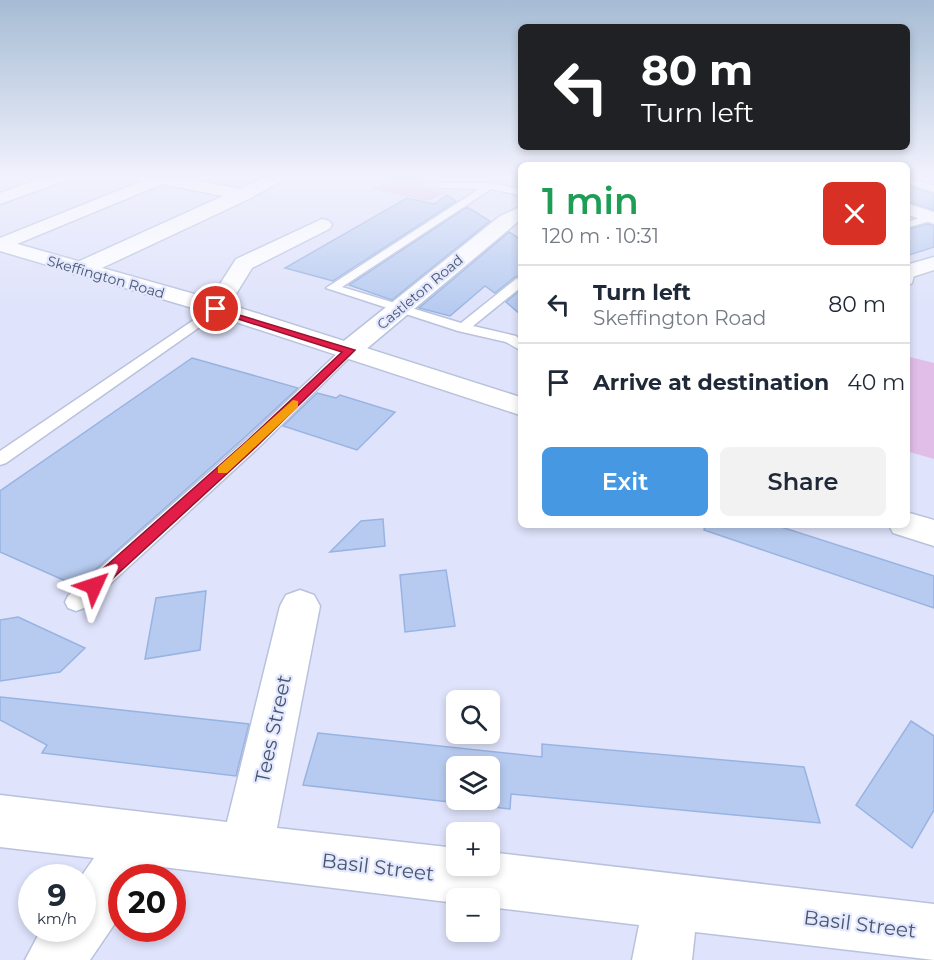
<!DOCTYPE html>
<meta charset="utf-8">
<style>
:root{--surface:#fff;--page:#f2f2f3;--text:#1f2937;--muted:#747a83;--line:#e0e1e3;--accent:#4698e3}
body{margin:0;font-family:Montserrat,sans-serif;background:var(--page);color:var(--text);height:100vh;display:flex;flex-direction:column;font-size:22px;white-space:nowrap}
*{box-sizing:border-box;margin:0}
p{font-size:20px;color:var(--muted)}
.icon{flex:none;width:33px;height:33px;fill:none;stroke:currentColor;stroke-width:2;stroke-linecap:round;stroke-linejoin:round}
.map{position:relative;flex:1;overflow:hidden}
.details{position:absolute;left:518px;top:162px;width:392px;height:366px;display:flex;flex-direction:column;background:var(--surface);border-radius:9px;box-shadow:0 3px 9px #0003}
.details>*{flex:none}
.top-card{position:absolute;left:518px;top:24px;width:392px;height:126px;border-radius:9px;box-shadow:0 3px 9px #0003;background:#202124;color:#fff;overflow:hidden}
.buttons{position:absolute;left:446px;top:690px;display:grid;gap:12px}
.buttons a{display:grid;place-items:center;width:54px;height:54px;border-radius:9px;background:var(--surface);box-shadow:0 3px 9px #0003;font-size:30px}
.speed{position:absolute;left:18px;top:864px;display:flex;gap:12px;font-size:30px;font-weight:700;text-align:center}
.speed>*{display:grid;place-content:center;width:78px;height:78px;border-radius:50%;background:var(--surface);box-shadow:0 3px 9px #0003;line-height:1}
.speed small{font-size:15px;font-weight:400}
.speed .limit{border:9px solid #d22;background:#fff;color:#111}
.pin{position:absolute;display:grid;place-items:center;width:51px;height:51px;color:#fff;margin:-26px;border:3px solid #fff;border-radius:50%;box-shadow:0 2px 6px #0007}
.me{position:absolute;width:66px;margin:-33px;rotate:48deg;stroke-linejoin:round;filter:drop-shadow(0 0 4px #0008)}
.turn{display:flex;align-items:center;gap:21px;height:126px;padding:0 24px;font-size:27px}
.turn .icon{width:78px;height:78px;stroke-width:2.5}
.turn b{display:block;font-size:42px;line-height:51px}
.round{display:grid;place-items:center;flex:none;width:63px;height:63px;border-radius:9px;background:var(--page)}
.summary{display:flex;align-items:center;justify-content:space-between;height:102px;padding:0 24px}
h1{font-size:36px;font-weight:600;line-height:45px;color:#1e9e55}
.cta{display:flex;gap:12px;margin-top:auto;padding:12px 24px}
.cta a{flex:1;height:69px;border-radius:9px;background:var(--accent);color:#fff;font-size:24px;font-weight:600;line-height:69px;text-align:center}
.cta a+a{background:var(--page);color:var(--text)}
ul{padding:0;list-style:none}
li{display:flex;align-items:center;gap:18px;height:78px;padding:0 24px;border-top:2px solid var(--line)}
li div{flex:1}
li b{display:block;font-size:22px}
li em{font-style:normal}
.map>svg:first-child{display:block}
.green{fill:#e1bee8}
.building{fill:#b7cbf0;stroke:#98b3e2;stroke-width:1.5;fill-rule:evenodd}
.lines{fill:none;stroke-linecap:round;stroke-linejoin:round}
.service-casing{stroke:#b9c2dc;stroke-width:3}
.minor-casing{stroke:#b9c2dc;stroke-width:3}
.tertiary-casing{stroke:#b9c2dc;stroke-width:3}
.service{fill:#fff;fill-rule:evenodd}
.minor{fill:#fff;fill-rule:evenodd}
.tertiary{fill:#fff;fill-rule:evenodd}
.route{fill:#e11d48;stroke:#92132f;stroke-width:1.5}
.slow{fill:#f59e0b}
.labels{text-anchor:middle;stroke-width:4.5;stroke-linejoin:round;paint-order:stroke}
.far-street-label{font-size:14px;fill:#485770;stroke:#e4e8ff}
.near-street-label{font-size:20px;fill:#485770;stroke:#e4e8ff}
</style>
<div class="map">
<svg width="934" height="960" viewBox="0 0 934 960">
<rect width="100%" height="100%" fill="#dfe3fb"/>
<!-- green -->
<path class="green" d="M404,176L431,178L417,186L446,192L429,201L370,189Z
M906,356L934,363V459L906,451Z"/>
<!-- building -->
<path class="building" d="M906,185L934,194V210L906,201Z
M447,195L456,201L333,281L285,268L407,198L434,204Z
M467,207L490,221L392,300L349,285Z
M928,224L934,226V247L906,256V230Z
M509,232L520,239V276L515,277L495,293L485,286L450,316L419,308Z
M520,290V314L506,302Z
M192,358L298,388L244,438L77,586L0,552V491Z
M317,393L336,398L340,395L395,412L357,450L283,426Z
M383,519L385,546L330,552L361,521Z
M705,525H775L934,576V608L704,530Z
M446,570L455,626L405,632L400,575Z
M206,591L200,650L145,659L156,598Z
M18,617L85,648L60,672L0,681V620Z
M0,697L39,701L249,724L236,776L42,753L47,745L0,720Z
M911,721L934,736V810L912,848L856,805Z
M318,733L542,757V744L804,767L820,823L511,794L510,809L303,785ZM456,766H489V800H456Z"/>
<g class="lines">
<defs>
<path id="service" d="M906,177L934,186V192L906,183Z
M439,183H489L520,189V195L491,189L342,287L461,323L516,279L520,278V288L473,326L516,336L520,340V350L506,342L458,331L326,288L479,189L442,188L439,187Z
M934,214V220L906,228V222Z
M909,267L915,271L912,283L906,287V268Z
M216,305L221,306V312L6,463L0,465V451Z
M349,346L356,350L354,353L258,448L84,608L76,611L68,608L65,602L68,596L246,440L344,347Z"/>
<path id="minor" d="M48,176H71L69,179L0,204V193Z
M136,176H176L240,189L269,176H290L249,199L89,274H73L70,269L73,264L223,196L162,184L0,251V238L142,181Z
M906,203L934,212V224L906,214Z
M520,207V220L358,356L349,358L340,356L336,350L340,344L500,216Z
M322,219L329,221L332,225L329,229L252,268L236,294L212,309H196L192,304L220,284L236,259Z
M300,590L314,595L320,606L277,828L456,848V866H489V852L934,904V960L695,932L692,960H632L639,925L489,907V898H456V903L154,866L146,878H122V913L90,960H25L42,928H82V878H80L94,858L0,847V795L227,822L280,606L286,595Z"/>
<path id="tertiary" d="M0,239L212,299L520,397V415L196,309L0,251Z
M934,257V270L906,279V265Z
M906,512L934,520V546L893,533L889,525H906Z"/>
</defs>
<!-- service casing -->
<use href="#service" class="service-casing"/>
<!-- minor casing -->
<use href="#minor" class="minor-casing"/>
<!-- tertiary casing -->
<use href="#tertiary" class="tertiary-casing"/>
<!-- service -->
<use href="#service" class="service"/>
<!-- minor -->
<use href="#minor" class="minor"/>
<!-- tertiary -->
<use href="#tertiary" class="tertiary"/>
</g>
<!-- sky -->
<linearGradient id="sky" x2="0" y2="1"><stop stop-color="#a6bcd4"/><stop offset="0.57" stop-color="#f1f2fd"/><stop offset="1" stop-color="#f1f2fd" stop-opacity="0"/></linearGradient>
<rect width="934" height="310" fill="url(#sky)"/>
<!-- route -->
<path class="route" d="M213,307L355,350L256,447L100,590H88L86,586L88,582L247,441L342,352L213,311Z"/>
<!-- slow -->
<path class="slow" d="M293,400L298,401V407L227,473H218V467Z"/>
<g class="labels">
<!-- far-street labels -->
<g class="far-street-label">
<text transform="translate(106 277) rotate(16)" y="5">Skeffington Road</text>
<text transform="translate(420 292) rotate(-40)" y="5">Castleton Road</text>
</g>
<!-- near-street labels -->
<g class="near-street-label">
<text transform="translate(273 729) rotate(-78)" y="7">Tees Street</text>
<text transform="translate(378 867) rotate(7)" y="7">Basil Street</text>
<text transform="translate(860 924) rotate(7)" y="7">Basil Street</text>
</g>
</g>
</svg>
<div class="buttons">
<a><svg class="icon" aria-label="search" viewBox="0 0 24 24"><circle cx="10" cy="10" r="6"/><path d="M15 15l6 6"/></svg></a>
<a><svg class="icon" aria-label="layers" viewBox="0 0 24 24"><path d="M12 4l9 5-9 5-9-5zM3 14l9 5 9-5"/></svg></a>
<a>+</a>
<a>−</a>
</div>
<div class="speed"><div>9<small>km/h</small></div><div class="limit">20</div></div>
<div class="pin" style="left:216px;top:309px;background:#d93025"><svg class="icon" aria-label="arrive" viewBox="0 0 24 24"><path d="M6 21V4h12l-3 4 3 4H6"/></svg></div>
<svg class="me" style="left:94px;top:586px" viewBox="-20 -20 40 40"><path d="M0-17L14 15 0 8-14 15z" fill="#e11d48" stroke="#fff" stroke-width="4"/></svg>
<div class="top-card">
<div class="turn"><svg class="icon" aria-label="left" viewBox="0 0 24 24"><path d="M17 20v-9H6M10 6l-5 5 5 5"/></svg><div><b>80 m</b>Turn left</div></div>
</div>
<section class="details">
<div class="summary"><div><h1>1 min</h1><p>120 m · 10:31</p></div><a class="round" style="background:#d93025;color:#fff"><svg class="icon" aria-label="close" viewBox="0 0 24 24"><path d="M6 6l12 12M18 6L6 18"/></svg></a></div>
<ul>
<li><svg class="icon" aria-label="left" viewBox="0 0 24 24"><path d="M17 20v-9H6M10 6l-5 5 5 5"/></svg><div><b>Turn left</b><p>Skeffington Road</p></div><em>80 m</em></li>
<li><svg class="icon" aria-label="arrive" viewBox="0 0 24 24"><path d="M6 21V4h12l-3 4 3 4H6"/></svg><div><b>Arrive at destination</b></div><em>40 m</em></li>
</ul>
<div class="cta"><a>Exit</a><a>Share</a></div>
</section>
</div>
